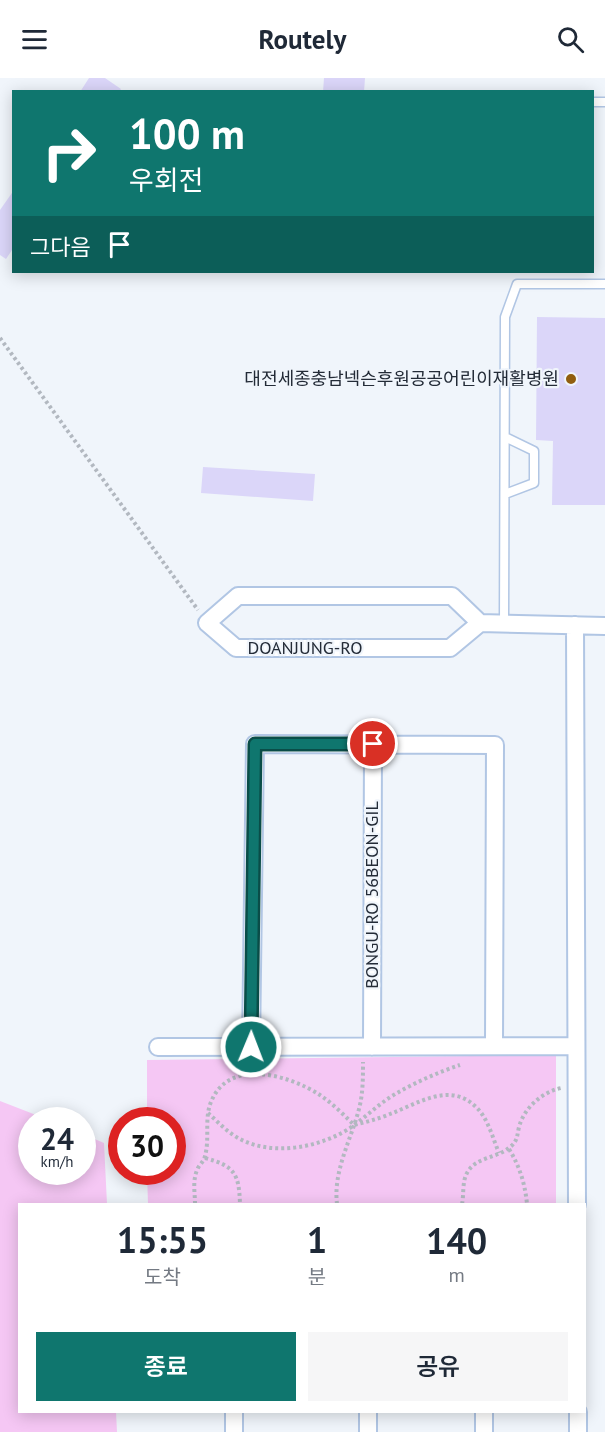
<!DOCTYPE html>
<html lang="ko">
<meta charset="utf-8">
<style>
:root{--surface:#fff;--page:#f6f6f7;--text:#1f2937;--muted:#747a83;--accent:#0f766e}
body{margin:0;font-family:"PT Sans","Noto Sans KR",sans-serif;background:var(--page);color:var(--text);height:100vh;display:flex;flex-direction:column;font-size:22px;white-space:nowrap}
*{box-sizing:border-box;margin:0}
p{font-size:20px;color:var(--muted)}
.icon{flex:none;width:33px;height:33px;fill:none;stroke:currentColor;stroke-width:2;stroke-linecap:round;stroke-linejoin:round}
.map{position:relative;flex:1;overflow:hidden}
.sheet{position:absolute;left:18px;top:1125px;width:568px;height:210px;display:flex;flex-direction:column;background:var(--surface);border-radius:0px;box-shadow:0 3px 15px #0003}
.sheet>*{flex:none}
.banner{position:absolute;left:12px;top:12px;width:582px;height:183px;border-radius:0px;box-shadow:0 3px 15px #0003;background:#0f766e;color:#fff;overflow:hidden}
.speed{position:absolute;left:18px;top:1029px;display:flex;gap:12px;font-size:30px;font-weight:700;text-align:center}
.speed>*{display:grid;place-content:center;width:78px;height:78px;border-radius:50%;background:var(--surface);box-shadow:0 3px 15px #0003;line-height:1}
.speed small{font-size:15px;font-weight:400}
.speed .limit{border:9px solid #d22;background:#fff;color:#111}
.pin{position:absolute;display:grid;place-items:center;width:51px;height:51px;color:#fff;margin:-26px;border:3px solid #fff;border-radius:50%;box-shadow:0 2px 6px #0007}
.me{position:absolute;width:66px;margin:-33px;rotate:1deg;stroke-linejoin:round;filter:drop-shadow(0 0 4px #0008)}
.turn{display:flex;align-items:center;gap:21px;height:126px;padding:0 18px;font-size:27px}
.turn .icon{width:78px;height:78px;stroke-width:2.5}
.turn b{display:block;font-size:42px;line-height:51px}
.then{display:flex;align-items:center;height:57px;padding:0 18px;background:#0003;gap:12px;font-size:22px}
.eta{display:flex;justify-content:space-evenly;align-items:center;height:102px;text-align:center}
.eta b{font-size:36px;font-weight:600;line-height:42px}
.cta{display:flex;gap:12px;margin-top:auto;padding:12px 18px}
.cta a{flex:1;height:69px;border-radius:0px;background:var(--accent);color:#fff;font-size:24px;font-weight:600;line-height:69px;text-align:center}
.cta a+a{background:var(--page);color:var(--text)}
header{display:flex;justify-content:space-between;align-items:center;height:78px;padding:0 18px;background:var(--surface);font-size:27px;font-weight:600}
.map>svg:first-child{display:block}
.green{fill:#f5c7f4}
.building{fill:#dbd6f9}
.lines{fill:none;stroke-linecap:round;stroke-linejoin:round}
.lane-casing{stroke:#b1c6e4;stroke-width:11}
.street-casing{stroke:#b1c6e4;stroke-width:20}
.path{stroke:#b2b8c0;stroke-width:4;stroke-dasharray:3 3;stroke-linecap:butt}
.lane{stroke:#fff;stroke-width:8}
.street{stroke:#fff;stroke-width:16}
.route-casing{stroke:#0a4d48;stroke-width:15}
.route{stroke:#0f766e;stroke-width:10}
.poi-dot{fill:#915e0f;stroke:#f0f5fb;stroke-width:2}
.labels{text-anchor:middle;stroke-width:4.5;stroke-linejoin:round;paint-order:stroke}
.poi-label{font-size:18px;fill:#232b37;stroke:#f0f5fb;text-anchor:end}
.street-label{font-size:18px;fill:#232b37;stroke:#f0f5fb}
</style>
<header><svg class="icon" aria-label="menu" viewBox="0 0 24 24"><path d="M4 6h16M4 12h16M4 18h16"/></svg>Routely<svg class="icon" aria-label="search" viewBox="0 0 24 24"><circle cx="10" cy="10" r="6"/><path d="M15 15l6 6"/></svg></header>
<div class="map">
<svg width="605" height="1354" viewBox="0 0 605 1354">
<rect width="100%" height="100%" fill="#f0f5fb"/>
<!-- green -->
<path class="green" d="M556,977V1126H148L147,1094H172V1042H147V982Z
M0,1023L49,1042H32V1094H82L83,1056L104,1065L107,1126H20V1334H116L117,1354H0Z"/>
<!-- building -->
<path class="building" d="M89,0H105L121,11L119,14H80Z
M324,0H365L364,14H323Z
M14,112V169L6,181L0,177V132Z
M537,239L605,240V427H552L553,363L536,362Z
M203,389L315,396L313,423L201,415Z"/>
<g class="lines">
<defs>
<path id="lane" d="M592,24H605
M505,359L534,373V405L505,416
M504,546L505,239L517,206H605"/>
<path id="street" d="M480,545L452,518H238L207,545L236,570H450L480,545L605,548
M575,547L577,1126
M158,969L576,968
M251,969L255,666L495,667L494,968
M372,969L373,666
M234,1334V1354
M368,1334V1354
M484,1334V1354
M578,1334V1354"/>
</defs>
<!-- lane casing -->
<use href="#lane" class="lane-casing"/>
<!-- street casing -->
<use href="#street" class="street-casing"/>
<!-- path -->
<path class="path" d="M0,260L198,532
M208,1035C218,1044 228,1055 240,1061C274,1079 323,1069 353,1048C368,1037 381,1024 397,1015C416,1004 439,994 460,987
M509,1071C520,1089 525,1106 527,1126
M205,1080C235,1088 239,1096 240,1126
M195,1126C195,1114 192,1102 198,1090C200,1086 204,1083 205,1078C210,1060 204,1041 211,1024C229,979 289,997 320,1017C332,1025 344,1037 354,1047C366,1044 378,1041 390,1036C417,1026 450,1003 476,1029C488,1040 493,1061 499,1075
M337,1126C333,1093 351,1062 359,1031C363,1016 363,1000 363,984
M462,1126C464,1117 462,1104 467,1095C475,1079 498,1080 510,1069C518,1063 517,1057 519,1049C524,1030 542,1014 561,1010"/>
<!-- lane -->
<use href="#lane" class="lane"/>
<!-- street -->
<use href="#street" class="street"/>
</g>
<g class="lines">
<defs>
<path id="route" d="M251,969L255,666H373"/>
</defs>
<!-- route casing -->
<use href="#route" class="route-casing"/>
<!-- route -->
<use href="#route" class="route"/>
</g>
<!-- markers -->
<circle class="poi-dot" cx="571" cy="301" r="6"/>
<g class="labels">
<!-- poi labels -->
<g class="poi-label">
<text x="559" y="307">대전세종충남넥슨후원공공어린이재활병원</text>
</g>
<!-- street labels -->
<g class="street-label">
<text x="305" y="576">DOANJUNG-RO</text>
<text transform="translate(372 817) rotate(-90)" y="6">BONGU-RO 56BEON-GIL</text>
</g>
</g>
</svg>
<div class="speed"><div>24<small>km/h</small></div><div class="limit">30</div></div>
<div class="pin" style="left:373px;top:666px;background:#d93025"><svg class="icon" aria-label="arrive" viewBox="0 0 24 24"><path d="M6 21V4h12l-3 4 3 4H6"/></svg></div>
<svg class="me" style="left:251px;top:969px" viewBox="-20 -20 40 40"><circle r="17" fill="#0f766e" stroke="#fff" stroke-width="3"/><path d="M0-11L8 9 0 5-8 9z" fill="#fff"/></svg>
<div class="banner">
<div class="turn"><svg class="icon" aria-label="right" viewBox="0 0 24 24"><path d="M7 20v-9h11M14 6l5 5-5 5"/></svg><div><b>100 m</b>우회전</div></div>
<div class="then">그다음<svg class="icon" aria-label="arrive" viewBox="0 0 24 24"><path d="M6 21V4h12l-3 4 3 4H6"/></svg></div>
</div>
<section class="sheet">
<div class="eta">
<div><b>15:55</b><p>도착</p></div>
<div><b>1</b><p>분</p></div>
<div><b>140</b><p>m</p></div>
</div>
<div class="cta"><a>종료</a><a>공유</a></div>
</section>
</div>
